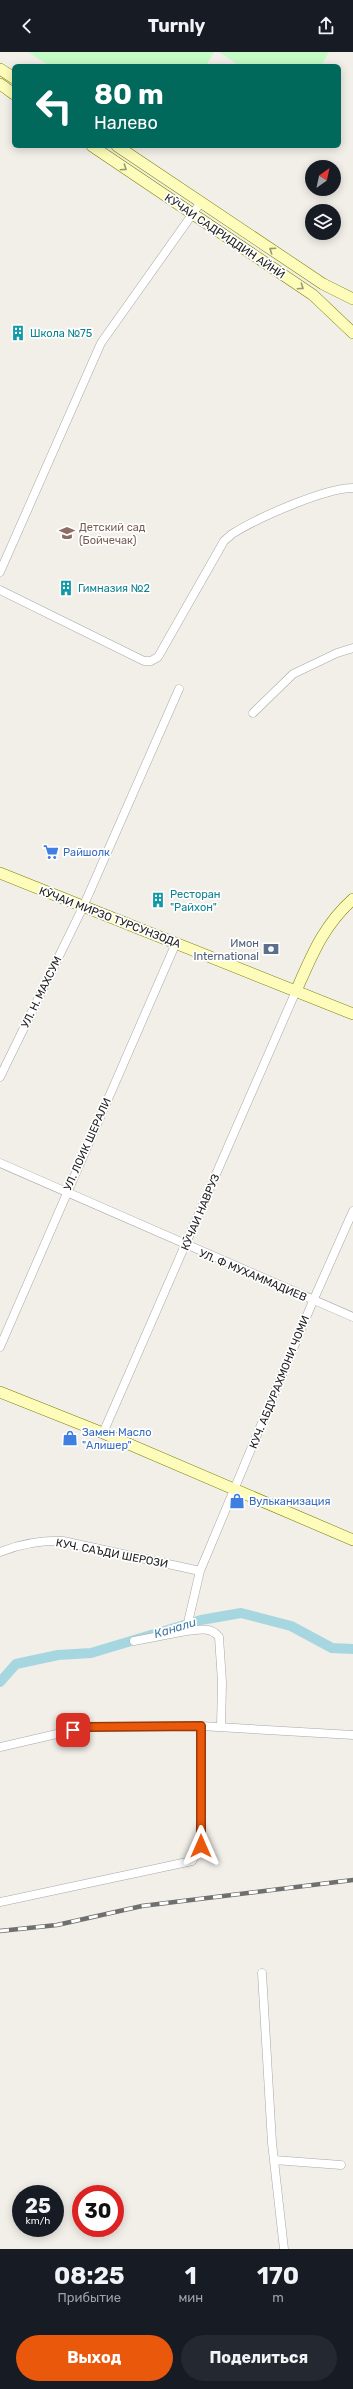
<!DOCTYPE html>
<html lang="ru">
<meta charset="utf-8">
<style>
:root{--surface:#171b24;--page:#242831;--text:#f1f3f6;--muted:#9ea1a6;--accent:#ea580c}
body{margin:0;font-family:Rubik,sans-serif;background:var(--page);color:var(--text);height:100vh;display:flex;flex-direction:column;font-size:15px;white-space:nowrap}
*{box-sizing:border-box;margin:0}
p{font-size:13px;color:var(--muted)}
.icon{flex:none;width:22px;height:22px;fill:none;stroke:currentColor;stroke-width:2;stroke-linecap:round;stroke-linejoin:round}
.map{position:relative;height:2197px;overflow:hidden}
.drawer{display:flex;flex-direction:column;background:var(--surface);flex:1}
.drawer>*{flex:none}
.guide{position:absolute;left:12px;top:12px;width:329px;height:84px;border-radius:6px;box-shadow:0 2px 10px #0003;background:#00695c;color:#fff;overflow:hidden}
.needle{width:26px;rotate:33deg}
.controls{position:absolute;left:305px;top:108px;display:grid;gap:8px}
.controls a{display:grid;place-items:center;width:36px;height:36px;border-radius:50%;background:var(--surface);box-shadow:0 2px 10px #0003;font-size:20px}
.speed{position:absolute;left:12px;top:2133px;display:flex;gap:8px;font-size:20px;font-weight:700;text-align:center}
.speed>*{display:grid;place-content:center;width:52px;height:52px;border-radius:50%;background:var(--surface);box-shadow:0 2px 10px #0003;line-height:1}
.speed small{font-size:10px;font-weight:400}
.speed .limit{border:6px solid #d22;background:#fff;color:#111}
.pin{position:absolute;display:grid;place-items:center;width:34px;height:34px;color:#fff;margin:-17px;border-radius:8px;box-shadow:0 2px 6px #0006}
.me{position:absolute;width:44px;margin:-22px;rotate:0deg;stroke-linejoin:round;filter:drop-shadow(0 0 3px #0008)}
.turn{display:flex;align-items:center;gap:14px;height:84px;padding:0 16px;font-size:18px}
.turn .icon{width:52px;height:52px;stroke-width:2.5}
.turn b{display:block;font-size:28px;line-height:34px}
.eta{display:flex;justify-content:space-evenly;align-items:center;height:68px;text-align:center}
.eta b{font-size:24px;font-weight:700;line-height:28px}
.cta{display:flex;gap:8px;margin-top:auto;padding:8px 16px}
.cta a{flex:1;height:46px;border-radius:24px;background:var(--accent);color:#fff;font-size:16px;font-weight:700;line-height:46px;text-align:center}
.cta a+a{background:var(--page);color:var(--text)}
header{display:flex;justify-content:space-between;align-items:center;height:52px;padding:0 16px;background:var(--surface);font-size:18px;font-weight:700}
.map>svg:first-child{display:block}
.park{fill:#c4fcc5}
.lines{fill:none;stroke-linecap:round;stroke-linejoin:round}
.canal{stroke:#a6d7e1;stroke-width:10}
.street-casing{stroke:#a8a8a8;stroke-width:9}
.secondary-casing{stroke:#7a8000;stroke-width:12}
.street{stroke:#fff;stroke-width:8}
.secondary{stroke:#fdfcbb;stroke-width:11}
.rail-casing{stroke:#6f6f6f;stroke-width:4.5}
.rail{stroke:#fff;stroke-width:3;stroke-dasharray:9;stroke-linecap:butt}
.oneway{stroke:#9a9976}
.route-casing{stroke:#983908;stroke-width:10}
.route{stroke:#ea580c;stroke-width:7}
.labels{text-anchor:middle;stroke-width:3.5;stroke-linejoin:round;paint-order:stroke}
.street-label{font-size:11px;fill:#212121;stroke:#fff}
.culture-label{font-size:11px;fill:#0d838f;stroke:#fff;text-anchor:start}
.education-label{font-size:11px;fill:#785e54;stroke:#fff;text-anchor:start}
.shop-label{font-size:11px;fill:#366cbe;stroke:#fff;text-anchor:start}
.service-label{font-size:11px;fill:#4e5e75;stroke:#fff;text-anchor:end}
.water-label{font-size:12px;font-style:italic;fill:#427aa6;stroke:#fff}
</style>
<header><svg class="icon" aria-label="back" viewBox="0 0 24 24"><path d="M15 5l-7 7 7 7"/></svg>Turnly<svg class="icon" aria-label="share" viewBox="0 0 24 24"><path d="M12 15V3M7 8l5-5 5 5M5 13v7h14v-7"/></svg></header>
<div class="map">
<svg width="353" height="2197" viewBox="0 0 353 2197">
<rect width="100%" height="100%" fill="#f2eee8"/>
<!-- park -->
<path class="park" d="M28,0H214L206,14H50Z
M219,0H329L321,14H240Z"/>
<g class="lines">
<!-- canal -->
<path class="canal" d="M0,1630L16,1612L58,1603L91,1601L201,1568L241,1561L291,1574L332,1596L353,1597"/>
<defs>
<path id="street" d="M0,520L101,291L201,150
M0,538L144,609H151L158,605L224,489L232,482C257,466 325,436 353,436
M253,661L293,622L337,601L353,596
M0,1025L83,855L179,637
M0,1111L353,1265
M0,1295L176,891
M103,1381L296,939
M0,1500C21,1492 40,1488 63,1489L200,1519
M134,1589L186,1579
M221,1675L222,1630L219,1585C210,1574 199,1578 186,1579L200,1519L313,1249L353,1159
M0,1695L87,1675L201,1674L353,1683
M0,1850L192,1809L201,1794V1674
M262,1921L272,2091L284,2197
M274,2108L341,2113"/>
<path id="secondary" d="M0,17L14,26
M0,32L14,42
M92,94L313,243L353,281
M117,94L323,232L353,247
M0,821L353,962
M296,939C312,903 323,874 353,847
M0,1340L103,1381L353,1488"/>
</defs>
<!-- street casing -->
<use href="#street" class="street-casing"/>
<!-- secondary casing -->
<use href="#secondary" class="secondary-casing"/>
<!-- street -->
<use href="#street" class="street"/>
<!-- secondary -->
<use href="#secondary" class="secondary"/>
<defs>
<path id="rail" d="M0,1879L57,1873L142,1854L353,1828"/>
</defs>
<!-- rail casing -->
<use href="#rail" class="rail-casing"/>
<!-- rail -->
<use href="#rail" class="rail"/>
</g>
<!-- one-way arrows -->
<defs><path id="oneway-chevron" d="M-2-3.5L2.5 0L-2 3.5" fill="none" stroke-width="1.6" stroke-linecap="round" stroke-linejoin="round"/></defs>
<g class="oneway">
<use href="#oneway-chevron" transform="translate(124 116) rotate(34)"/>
<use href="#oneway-chevron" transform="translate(272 198) rotate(-146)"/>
<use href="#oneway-chevron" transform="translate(301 235) rotate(34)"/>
</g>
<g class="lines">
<defs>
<path id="route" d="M73,1678L87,1675L201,1674V1794"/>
</defs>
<!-- route casing -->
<use href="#route" class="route-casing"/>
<!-- route -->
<use href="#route" class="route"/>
</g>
<!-- icons -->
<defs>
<symbol id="building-bare" viewBox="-9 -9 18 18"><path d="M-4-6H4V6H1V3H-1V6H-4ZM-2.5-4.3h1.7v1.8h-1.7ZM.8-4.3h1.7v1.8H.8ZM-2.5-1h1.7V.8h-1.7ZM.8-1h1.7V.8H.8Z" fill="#0f9aa8" stroke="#fff" stroke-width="2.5" paint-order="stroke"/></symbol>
<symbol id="school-bare" viewBox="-9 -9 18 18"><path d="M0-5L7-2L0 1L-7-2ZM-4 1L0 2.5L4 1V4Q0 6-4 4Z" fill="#8d6e63" stroke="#fff" stroke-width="2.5" paint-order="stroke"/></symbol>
<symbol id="supermarket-bare" viewBox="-9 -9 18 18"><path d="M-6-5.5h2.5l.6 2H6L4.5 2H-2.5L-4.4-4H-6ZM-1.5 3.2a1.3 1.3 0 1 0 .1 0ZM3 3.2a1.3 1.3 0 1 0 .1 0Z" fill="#3f7fe0" stroke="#fff" stroke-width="2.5" paint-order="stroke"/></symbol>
<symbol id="bank-bare" viewBox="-9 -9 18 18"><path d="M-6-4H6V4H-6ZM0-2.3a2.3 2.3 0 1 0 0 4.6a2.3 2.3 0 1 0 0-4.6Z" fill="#5c6f8a" stroke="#fff" stroke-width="2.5" paint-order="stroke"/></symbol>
<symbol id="shop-bare" viewBox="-9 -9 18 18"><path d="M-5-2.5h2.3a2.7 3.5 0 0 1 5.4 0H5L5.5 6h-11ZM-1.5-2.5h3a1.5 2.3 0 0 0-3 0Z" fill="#3f7fe0" stroke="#fff" stroke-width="2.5" paint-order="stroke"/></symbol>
</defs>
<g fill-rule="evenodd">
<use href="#building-bare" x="7" y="270" width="22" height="22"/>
<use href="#school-bare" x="56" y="470" width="22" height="22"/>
<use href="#building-bare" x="55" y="525" width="22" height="22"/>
<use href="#supermarket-bare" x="40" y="789" width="22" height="22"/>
<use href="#building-bare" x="147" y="837" width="22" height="22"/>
<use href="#bank-bare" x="260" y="886" width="22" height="22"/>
<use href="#shop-bare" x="59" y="1375" width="22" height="22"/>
<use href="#shop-bare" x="226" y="1438" width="22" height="22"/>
</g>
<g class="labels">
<!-- street labels -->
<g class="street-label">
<text transform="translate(225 184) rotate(34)" y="4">КӮЧАИ САДРИДДИН АЙНӢ</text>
<text transform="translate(110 865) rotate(21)" y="4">КӮЧАИ МИРЗО ТУРСУНЗОДА</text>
<text transform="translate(41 940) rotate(-64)" y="4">УЛ. Н. МАХСУМ</text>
<text transform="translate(87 1092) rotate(-66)" y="4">УЛ. ЛОИК ШЕРАЛИ</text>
<text transform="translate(200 1160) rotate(-67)" y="4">КӮЧАИ НАВРУЗ</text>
<text transform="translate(253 1223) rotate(23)" y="4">УЛ. Ф МУХАММАДИЕВ</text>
<text transform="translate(279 1330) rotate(-68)" y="4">КУЧ. АБДУРАХМОНИ ЧОМИ</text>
<text transform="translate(112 1501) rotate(11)" y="4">КУЧ. САЪДИ ШЕРОЗИ</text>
</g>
<!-- culture labels -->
<g class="culture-label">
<text x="30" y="285">Школа №75</text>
<text x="78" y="540">Гимназия №2</text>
<text x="170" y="846">Ресторан<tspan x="170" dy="13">"Райхон"</tspan></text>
</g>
<!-- education labels -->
<g class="education-label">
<text x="79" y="479">Детский сад<tspan x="79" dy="13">(Бойчечак)</tspan></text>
</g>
<!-- shop labels -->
<g class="shop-label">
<text x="63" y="804">Райшолк</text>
<text x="82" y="1384">Замен Масло<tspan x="82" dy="13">"Алишер"</tspan></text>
<text x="249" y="1453">Вульканизация</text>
</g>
<!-- service labels -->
<g class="service-label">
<text x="259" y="895">Имон<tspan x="259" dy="13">International</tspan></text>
</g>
<!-- water labels -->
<g class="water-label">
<text transform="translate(175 1576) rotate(-17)" y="4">Канали</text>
</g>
</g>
</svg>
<div class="controls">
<a><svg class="needle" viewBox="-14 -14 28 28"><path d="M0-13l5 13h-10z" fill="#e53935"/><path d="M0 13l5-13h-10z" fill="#9ea1a6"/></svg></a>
<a><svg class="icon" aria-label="layers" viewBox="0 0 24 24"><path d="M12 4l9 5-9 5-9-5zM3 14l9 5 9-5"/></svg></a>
</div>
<div class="speed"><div>25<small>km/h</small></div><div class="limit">30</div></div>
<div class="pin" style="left:73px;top:1678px;background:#d93025"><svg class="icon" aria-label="arrive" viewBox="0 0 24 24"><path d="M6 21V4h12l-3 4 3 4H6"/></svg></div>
<svg class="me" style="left:201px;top:1794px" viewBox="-20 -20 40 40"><path d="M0-17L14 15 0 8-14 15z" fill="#ea580c" stroke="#fff" stroke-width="4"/></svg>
<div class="guide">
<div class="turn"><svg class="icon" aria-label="left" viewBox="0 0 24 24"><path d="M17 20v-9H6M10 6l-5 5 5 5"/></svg><div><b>80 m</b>Налево</div></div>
</div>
</div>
<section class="drawer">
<div class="eta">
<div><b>08:25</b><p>Прибытие</p></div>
<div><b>1</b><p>мин</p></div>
<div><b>170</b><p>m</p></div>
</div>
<div class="cta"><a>Выход</a><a>Поделиться</a></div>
</section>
